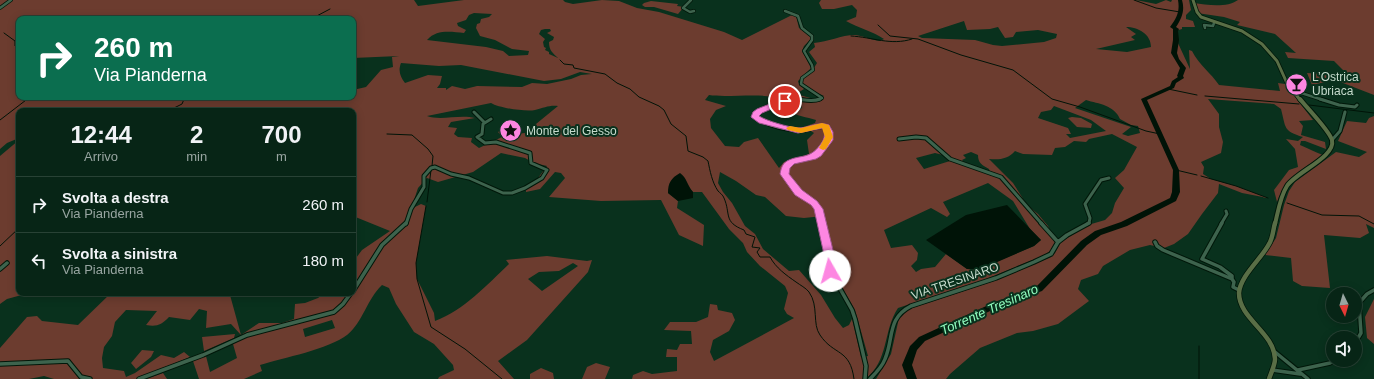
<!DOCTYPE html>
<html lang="it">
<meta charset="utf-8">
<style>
:root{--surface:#072516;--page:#102d1f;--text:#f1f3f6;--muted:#98a5a1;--line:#284235}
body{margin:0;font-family:Helvetica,sans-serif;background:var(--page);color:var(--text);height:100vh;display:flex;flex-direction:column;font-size:15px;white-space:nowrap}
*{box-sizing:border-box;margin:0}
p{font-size:13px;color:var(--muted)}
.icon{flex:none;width:22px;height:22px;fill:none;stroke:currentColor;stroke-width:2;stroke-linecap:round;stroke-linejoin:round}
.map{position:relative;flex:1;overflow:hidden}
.details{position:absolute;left:16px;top:108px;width:340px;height:188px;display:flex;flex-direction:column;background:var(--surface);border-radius:8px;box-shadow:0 2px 10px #0003,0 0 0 1px var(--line)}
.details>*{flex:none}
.banner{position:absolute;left:16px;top:16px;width:340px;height:84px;border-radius:8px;box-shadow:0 2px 10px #0003,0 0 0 1px var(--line);background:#0b6e4f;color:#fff;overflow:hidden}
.needle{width:26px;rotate:175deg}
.buttons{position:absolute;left:1326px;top:287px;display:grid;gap:8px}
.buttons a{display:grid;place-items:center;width:36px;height:36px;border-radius:50%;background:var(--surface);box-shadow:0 2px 10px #0003,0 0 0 1px var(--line);font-size:20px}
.pin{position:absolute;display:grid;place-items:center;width:34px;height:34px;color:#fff;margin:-17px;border:2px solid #fff;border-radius:50%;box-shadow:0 1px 4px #0007}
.me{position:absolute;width:44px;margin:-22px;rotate:353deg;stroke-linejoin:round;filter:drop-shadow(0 0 3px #0008)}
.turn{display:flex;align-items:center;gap:14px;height:84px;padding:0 12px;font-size:18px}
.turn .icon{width:52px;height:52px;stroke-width:2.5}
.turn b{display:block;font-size:28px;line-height:34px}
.eta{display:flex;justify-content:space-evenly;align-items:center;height:68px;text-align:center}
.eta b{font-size:24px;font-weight:600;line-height:28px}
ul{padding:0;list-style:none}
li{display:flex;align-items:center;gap:12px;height:56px;padding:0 12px;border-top:1px solid var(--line)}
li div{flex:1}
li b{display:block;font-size:15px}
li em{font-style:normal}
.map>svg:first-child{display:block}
.green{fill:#6c3c2f;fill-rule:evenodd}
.water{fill:#001307}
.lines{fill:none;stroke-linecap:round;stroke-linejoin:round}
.stream{stroke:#001307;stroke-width:1}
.river{fill:#001307;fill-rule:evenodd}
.street-far2-casing{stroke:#001709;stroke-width:4}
.street-far1-casing{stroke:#001709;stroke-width:5}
.street-casing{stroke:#001709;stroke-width:5.5}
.secondary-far2-casing{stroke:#001709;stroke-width:4.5}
.secondary-far1-casing{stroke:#001709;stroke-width:6}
.secondary-casing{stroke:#001709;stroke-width:6}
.street-far2{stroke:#3d634d;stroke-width:2.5}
.street-far1{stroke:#3d634d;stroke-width:3}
.street{stroke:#3d634d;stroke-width:3.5}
.secondary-far2{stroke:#596e46;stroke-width:3}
.secondary-far1{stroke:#596e46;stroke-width:4}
.secondary{stroke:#596e46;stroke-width:4.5}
.route{fill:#fd86e1;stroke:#a45792}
.slow{fill:#f59e0b}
.labels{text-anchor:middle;stroke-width:4;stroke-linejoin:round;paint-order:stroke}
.poi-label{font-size:12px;fill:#c6dbcd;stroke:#09311d;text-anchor:start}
.street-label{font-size:12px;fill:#c6dbcd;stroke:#09311d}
.water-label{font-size:13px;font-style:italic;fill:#91febf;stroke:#09311d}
</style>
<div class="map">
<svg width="1374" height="379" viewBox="0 0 1374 379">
<rect width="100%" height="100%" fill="#09311d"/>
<!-- green -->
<path class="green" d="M0,0H414L418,6L464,0H563L565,2L573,4L602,0L619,1L637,8L659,12L724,32L742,40L792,15L796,16L799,28L810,37L811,39L804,46L802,51L811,68L798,81L799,85L804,89L796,94L814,99L824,96L805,87L800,80L812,71L817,63L809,52L815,47L814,43C828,42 841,35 855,35C864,36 871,40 880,41L884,39C872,31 859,28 846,21L856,17L857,10L852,5L834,9H822L819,3L821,0H1136L1156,4L1166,0L1171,2L1172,0H1189L1191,10L1186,15V19L1193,21L1195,27H1182V29L1175,31L1177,41L1190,69L1189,50L1192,51C1199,65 1211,73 1219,85L1280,91L1278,83L1285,84L1313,120L1299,121L1303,126L1301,135L1325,142L1326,149L1305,141H1301L1300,145C1308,148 1314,152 1323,155C1302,170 1287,176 1277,202L1274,190L1289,170L1298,167L1295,149L1286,139L1298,141L1303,137C1283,131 1286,128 1281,109L1274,104L1208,99L1219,114V127L1223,142L1221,153L1201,162L1204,167L1203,174L1211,179L1236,186L1268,198L1242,193L1219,184L1218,193L1202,214L1188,234L1174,244L1164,248L1150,245L1130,250L1103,266L1098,274L1081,280L1078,289L1089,301L1058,324L1033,331L1017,333L980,348L950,374L946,379H876L891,354L899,318L906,310L997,280L1051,257L1055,253L1061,242L1088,225L1105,220L1112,213L1115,203L1124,188L1115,178L1124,170L1137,147L1112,134L1089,139L1086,142L1074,141L1065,147L1055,148L1052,155L1023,154L1015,151C1008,159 1000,160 989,159L1013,183L1027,205L1038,214L1048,226L1055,242L1051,250L1045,255L981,281L898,308C883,330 889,362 865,379H632L633,375L643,371L652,374L677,371V357H666L667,349L677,350L680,344H692L691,331L664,330L670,322H696L708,317L710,304L717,305L718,310L732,313L735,320L729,331L713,340L710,352L714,361L794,318L787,314L784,309L788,293L785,286L760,266L747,252L743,243L729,229L702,192H693L687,185L668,193L678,201L677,208L704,225L703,246L679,235L661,200L601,201L549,197L565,178L561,173L555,172L540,189L526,192V188L538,178L547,166L534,163L525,158L501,153L473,172L438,182L427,178L418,188L411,209L421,204L426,206L416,263L417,279L434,313L435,321C464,310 487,285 509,264L506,260L547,256L587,261L592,260L588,272L527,340L498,361L514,379H438L439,377L454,370L453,365L434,344L414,332L396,304L389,288L382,285C367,299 363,322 347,335C329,349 283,358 260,365L262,371L244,379H199L193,361L206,356L210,372L237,358L233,344L249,335H241L231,324L206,328L207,311L199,309L190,320L169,317C161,325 157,327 146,325L157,311L126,310L115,322L112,336L104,347L102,358L103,368L124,371L126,377L135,373L161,355L174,358L184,352L190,357L141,377L146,379L163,373L167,379H54L44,376L29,379H0V348L27,317L37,316L42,321L78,325L111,293H202V296L230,295L241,335L259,323H282L294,319L295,304L305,303L318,298L325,293H353V262L362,250L390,231L353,216V111H19V138L7,143L0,149ZM474,13L492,14L489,17L481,19L480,23L477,24L476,28L480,36L495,40L512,49L529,51L528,55L509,56L503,51L486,47L427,40C437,29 451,32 464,33L466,30L458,26L457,23L466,20L469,15ZM19,19H353V58L399,56L392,57L393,67L381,70L366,87L353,90V97H19ZM964,21L967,30L990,29L998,27L1005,38L1013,37L1016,32L1038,30L1057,34L1056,38L1044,42L1002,46L993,45L975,40L922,38L918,36ZM1126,27C1138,27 1151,34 1151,47L1127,52L1096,49L1135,40L1131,37L1136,34ZM545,29H550L551,31L547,33L554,37L553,40L549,42C549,51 553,53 558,58L549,54V52L545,50L546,48L544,47L543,42L545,39L539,34L541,30ZM401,63L439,66L461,65L544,81L561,79L580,72L592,74L581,75L571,79L547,84L532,83L522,87L477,86L465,89L452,86L446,90V88H437L440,84L442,76L428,75L405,83C400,76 398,71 401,63ZM709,95C727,98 766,92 779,99L772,103H791L802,107L801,109H791L789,111C796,116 807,117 816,120L815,123L801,128L799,132L811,131L814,133L807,140L809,154L784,162L779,168L758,138L744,142L739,147L725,146L711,128L710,119L716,110L726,106L705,100ZM1086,100C1099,104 1114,105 1120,119L1131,125L1138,126L1140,133L1128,136L1122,134L1131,127L1075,108ZM491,103C499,108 526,112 535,110C544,108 549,105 558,106L525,133L516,134L509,129L502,130L498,132L502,137L479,148L471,142L472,138L458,137L454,134L457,128L448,127L451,122L475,118C460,114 441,121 427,116ZM1054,106L1091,120L1106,131L1070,138L1066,134H1071L1068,128L1038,118L1041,112L1051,110ZM971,152L978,155C978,163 982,165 989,169L990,172L966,165L962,160L966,158L963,155ZM935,153L943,155L950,161L924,169L916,158ZM720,172L736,181L756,195L765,197L786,216L804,218L823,216L834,273L855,310L868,356L861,357L852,319L849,325L843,328L835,318L821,295L799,270L789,271L763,249L755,234L745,226L732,203L723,192L718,183ZM988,183L1013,201L1030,229L1041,240L1034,246L979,269H967L946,254L935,267L921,269L916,272L911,266L917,260L918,253L912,245L891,248L884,230L931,208L947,217L950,214L943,202ZM573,263L578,266L542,291L528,279L539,272L559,271ZM332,320L335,328L305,337L303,329Z
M1238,0H1374V95L1343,83L1330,81L1312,85L1307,73L1349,76L1334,61L1288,58L1285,52L1296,53L1275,34L1237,25L1240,22L1224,17L1197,13L1194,3C1207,5 1227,8 1238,0Z
M651,1L678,4L677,6L684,7L678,14L654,7H645L642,5L644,3Z
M1374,116V228L1366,224L1369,233L1360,238L1324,235L1330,288L1302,286L1293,281L1291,258L1265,255L1276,238L1284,205L1289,191L1295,182L1336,152L1359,157L1367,152L1338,141L1347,121L1366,123L1369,118Z
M1072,117L1081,118L1092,124L1091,128L1077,127L1068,118Z
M19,140V268L17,273H19V293H29L7,299L0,304V272L4,268H0V156Z
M1374,299V344L1367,338L1365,317Z
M235,334L234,338L204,351L202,337Z
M142,350L154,351L151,357L136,369L131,363Z
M596,363L610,367L605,379H582L587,367Z
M541,368L553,373L554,379H530V374Z"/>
<!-- water -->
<path class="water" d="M680,173C687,178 687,185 693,192V198L678,201L668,193C668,183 671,178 680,173Z
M1007,205L1041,240L1034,246L979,270L967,269L926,240L966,215Z"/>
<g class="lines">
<!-- stream -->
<path class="stream" d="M1134,0L1156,8L1180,12
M189,18L191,19
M311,19L330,9
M878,25L890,36L918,39L961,55L1013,70L1052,99L1080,107L1146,131L1160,134
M4,33L15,41V46L19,48
M851,36C872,37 891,46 912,39
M560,60L564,64L573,65L574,68L605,74L617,83L630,89L639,97L659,106L664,110L671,124L686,136L688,151L703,157L708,161C710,171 712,182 718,191C720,193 723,195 724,198C731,214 723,222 744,230L746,234L755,237L752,247L760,248L757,252L760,257H770C776,268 786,275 796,282C800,285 806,288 809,292C819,306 812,324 820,335C834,356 850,348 854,379
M1168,89L1197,95
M1205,96L1299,104
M1309,105L1374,113
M168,111L182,104L185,97
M0,120L30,97
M387,134L412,135L428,149L433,156L432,166
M1176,170L1197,175
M1201,176L1236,186L1268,198
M427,202L431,170
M1287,203L1322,215L1359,216L1374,224
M426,206L416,263L417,279L431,327L465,349L502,379
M0,246L19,228
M1199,346V379"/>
<!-- river -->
<path class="river" d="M1178,0H1182C1185,10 1182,18 1176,27L1179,29L1178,31L1179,40L1177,53L1179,59L1186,68L1183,76L1184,78L1176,83L1174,88L1147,100L1179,170L1180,192L1176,201L1127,226L1101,235L1087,245L1042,291L1001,306L925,341L917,350L912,365L917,379H907L902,365L910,346L919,337L995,302L1036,287L1081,241L1095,231L1121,222L1170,198L1172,192L1173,170L1141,99L1170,86L1172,81L1178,77L1177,76L1180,68L1171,53L1173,40V29L1170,27C1177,18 1180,11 1178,0Z"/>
<defs>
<path id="street-far2" d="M691,0L683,8L690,12L694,11
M0,8L11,0
M785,11L798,16L802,28L812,36V40L804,51L812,65L813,70L802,78L801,84L822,98L818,100
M1205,28L1204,25L1213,26L1214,23
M1292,90L1323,100
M787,100H803"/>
<path id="street-far1" d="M820,99C810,103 801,98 791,99C783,100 758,108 755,117C767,126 789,131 804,130C812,129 818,125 826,127L829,140C825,146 821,153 814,156C802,162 787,158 784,174L799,192L814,203L818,209L822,224
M1320,99L1339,105L1355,107L1357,105
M474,112L484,122
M899,139L916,137L926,138L950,159L1001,177L1042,224
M1332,140L1340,131L1345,112
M406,224L411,209L424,187V176L431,168L435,167L451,174L469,178L503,193H512L525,188L542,178L547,170L531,163L530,153L496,142L485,143L477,137L482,134L483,124L491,119
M1087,224L1089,223L1090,218L1085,204L1101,180L1109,178
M1221,224L1227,214L1226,211"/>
<path id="street" d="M821,223L828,250L830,271L852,310L855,319L866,366L865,379
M1041,223L1058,242
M1222,223L1202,259L1220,267L1232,276V279
M1155,242L1157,246L1163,250L1232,279L1234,282L1233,287L1239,290
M0,269L7,263
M353,291L382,245L406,223
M1355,343L1361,333L1359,303L1367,294L1374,290
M1275,352L1308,379
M0,364L68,361L81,377L90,379
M1272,370L1300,374
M1298,370L1330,363L1335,360
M139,379L203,355L247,335L334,312L343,304L351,293
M870,379C876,373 882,367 885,359C894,338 887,318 911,306L996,278L1034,262L1051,254L1058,242L1067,235L1089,223"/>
<path id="secondary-far2" d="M1193,0L1197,12L1201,17L1242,31L1262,44L1277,61L1286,81L1300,100"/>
<path id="secondary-far1" d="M1275,224C1278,212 1280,197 1287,186C1296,172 1336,157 1332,140C1329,130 1307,108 1300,99"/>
<path id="secondary" d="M1269,379C1271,373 1275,365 1275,359C1274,332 1239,319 1239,293C1240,276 1262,258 1269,244C1273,238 1273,230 1275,223"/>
</defs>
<!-- street-far2 casing -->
<use href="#street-far2" class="street-far2-casing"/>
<!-- street-far1 casing -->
<use href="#street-far1" class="street-far1-casing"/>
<!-- street casing -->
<use href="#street" class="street-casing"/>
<!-- secondary-far2 casing -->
<use href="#secondary-far2" class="secondary-far2-casing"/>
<!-- secondary-far1 casing -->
<use href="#secondary-far1" class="secondary-far1-casing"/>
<!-- secondary casing -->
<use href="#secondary" class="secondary-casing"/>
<!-- street-far2 -->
<use href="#street-far2" class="street-far2"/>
<!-- street-far1 -->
<use href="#street-far1" class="street-far1"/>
<!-- street -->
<use href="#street" class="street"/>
<!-- secondary-far2 -->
<use href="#secondary-far2" class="secondary-far2"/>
<!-- secondary-far1 -->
<use href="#secondary-far1" class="secondary-far1"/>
<!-- secondary -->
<use href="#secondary" class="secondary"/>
</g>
<!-- route -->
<path class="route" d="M785,98L789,101L788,102L762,113L759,116C767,121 788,127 798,128C809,128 818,121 829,125L833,132V140L821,156L816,159L794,164L790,168L789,174L802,190L817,201L823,209L833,250L836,271L834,274H827L825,271L823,250L814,209L811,205L795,195L780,174C781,169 782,164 787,161C800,154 809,160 820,145C824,140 826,135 823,128L798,133L759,123L751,117L753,112L757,109Z"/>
<!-- slow -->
<path class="slow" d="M822,123L829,125L833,137L826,149L823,150L819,148L825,137L822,128L801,133L788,130L786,128L790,126L801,128Z"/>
<!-- icons -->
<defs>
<symbol id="bar-disc" viewBox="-11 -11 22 22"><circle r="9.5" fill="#fd86e1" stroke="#09311d"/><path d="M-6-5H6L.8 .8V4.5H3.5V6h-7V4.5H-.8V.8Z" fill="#111"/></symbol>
<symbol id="sight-disc" viewBox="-11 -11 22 22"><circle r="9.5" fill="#fd86e1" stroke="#09311d"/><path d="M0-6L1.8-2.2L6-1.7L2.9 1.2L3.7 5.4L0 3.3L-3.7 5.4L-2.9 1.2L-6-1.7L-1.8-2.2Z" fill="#111"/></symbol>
</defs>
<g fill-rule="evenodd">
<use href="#bar-disc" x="1284" y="72" width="25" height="25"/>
<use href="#sight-disc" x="498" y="118" width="25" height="25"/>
</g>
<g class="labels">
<!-- poi labels -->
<g class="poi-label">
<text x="1312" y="81">L’Ostrica<tspan x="1312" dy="14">Ubriaca</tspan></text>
<text x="526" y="135">Monte del Gesso</text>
</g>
<!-- street labels -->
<g class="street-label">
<text transform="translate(955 281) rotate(-19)" y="4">VIA TRESINARO</text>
</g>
<!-- water labels -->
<g class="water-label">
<text transform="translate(989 309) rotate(-24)" y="5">Torrente Tresinaro</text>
</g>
</g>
</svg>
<div class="buttons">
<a><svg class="needle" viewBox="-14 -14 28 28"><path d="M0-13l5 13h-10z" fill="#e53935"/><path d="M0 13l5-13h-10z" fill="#98a5a1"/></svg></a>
<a><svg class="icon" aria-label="sound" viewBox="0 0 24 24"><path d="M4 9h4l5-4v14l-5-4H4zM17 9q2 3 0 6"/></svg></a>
</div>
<div class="pin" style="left:785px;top:101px;background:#d93025"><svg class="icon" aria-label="arrive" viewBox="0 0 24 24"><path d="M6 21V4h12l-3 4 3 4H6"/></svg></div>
<svg class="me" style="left:830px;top:271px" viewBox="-20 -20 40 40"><circle r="19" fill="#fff"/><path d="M0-13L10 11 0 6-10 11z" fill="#fd86e1"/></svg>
<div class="banner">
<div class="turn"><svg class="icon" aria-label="right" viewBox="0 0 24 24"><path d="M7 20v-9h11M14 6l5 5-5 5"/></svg><div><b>260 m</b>Via Pianderna</div></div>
</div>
<section class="details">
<div class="eta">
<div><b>12:44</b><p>Arrivo</p></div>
<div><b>2</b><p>min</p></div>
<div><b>700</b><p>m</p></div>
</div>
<ul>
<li><svg class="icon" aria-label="right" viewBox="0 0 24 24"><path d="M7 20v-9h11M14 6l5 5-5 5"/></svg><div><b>Svolta a destra</b><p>Via Pianderna</p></div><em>260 m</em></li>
<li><svg class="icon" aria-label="left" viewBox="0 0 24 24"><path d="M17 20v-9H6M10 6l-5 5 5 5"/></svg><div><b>Svolta a sinistra</b><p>Via Pianderna</p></div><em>180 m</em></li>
</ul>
</section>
</div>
